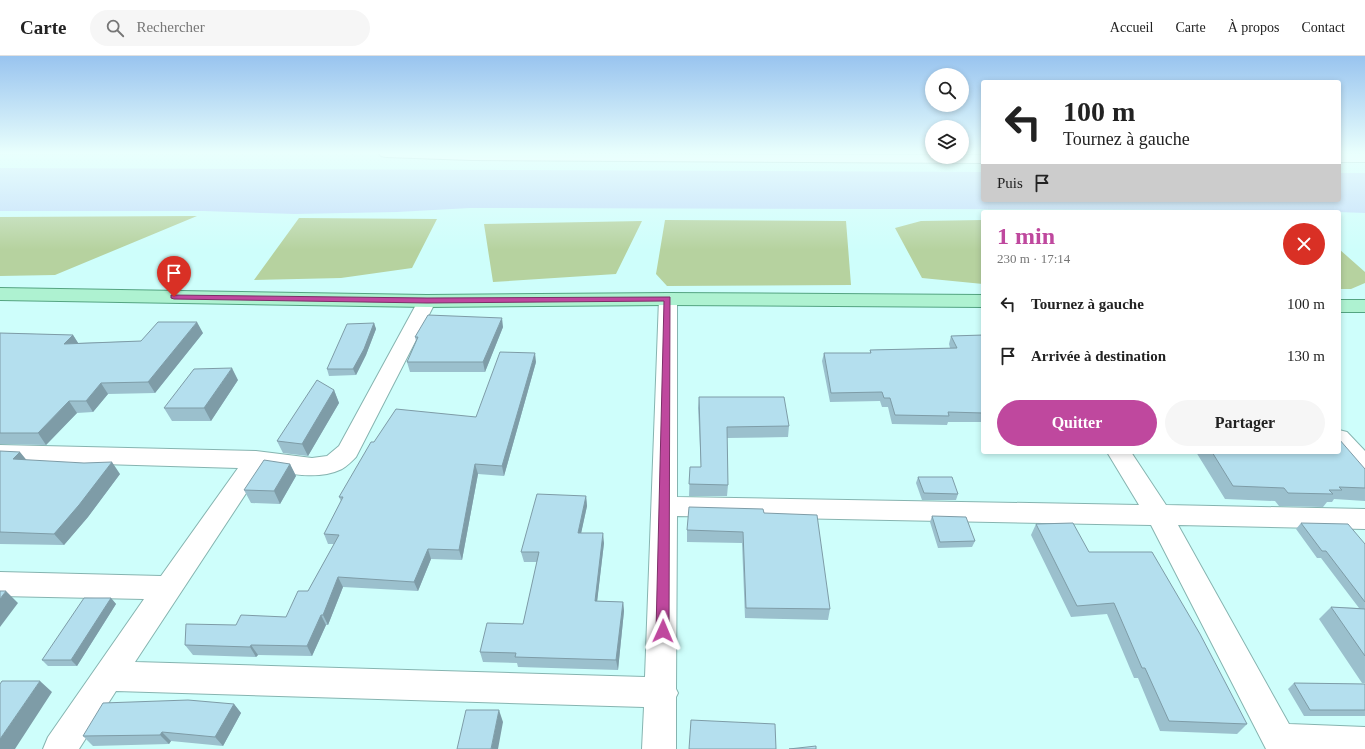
<!DOCTYPE html>
<html lang="fr">
<meta charset="utf-8">
<style>
:root{--surface:#fff;--page:#f6f6f6;--text:#222;--muted:#767676;--line:#e0e0e0;--accent:#bf489e}
body{margin:0;font-family:"Times New Roman",serif;background:var(--page);color:var(--text);height:100vh;display:flex;flex-direction:column;font-size:15px;white-space:nowrap}
*{box-sizing:border-box;margin:0}
p{font-size:13px;color:var(--muted)}
.icon{flex:none;width:22px;height:22px;fill:none;stroke:currentColor;stroke-width:2;stroke-linecap:round;stroke-linejoin:round}
.map{position:relative;flex:1;overflow:hidden}
.details{position:absolute;left:981px;top:154px;width:360px;height:244px;display:flex;flex-direction:column;background:var(--surface);border-radius:4px;box-shadow:0 2px 6px #0003}
.details>*{flex:none}
.top-card{position:absolute;left:981px;top:24px;width:360px;height:122px;border-radius:4px;box-shadow:0 2px 6px #0003;background:#fff;color:var(--text);overflow:hidden}
.controls{position:absolute;left:925px;top:12px;display:grid;gap:8px}
.controls a{display:grid;place-items:center;width:44px;height:44px;border-radius:50%;background:var(--surface);box-shadow:0 2px 6px #0003;font-size:20px}
.pin{position:absolute;display:grid;place-items:center;width:34px;height:34px;color:#fff;margin:-41px -17px;border-radius:50% 50% 50% 0;rotate:-45deg;box-shadow:0 0 4px #0007}
.pin .icon{rotate:45deg}
.me{position:absolute;width:44px;margin:-22px;rotate:1deg;stroke-linejoin:round;filter:drop-shadow(0 0 3px #0008)}
.turn{display:flex;align-items:center;gap:14px;height:84px;padding:0 16px;font-size:18px}
.turn .icon{width:52px;height:52px;stroke-width:2.5}
.turn b{display:block;font-size:28px;line-height:34px}
.then{display:flex;align-items:center;height:38px;padding:0 16px;background:#0003;gap:8px;font-size:15px}
.round{display:grid;place-items:center;flex:none;width:42px;height:42px;border-radius:21px;background:var(--page)}
.headline{display:flex;align-items:center;justify-content:space-between;height:68px;padding:0 16px}
h1{font-size:24px;font-weight:700;line-height:30px;color:var(--accent)}
.action{display:flex;gap:8px;margin-top:auto;padding:8px 16px}
.action a{flex:1;height:46px;border-radius:24px;background:var(--accent);color:#fff;font-size:16px;font-weight:700;line-height:46px;text-align:center}
.action a+a{background:var(--page);color:var(--text)}
ul{padding:0;list-style:none}
li{display:flex;align-items:center;gap:12px;height:52px;padding:0 16px}
li div{flex:1}
li b{display:block;font-size:15px}
li em{font-style:normal}
header{display:flex;align-items:center;gap:24px;box-sizing:border-box;height:56px;padding:0 20px;background:var(--surface);border-bottom:1px solid var(--line)}
header strong{font-size:19px}
nav{display:flex;gap:22px;margin-inline-start:auto;font-size:14px}
.search{width:280px;height:36px;background:var(--page);display:flex;align-items:center;gap:10px;box-sizing:border-box;padding:0 14px;border-radius:22px;color:var(--muted);font-size:15px}
.map>svg:first-child{display:block}
.built{fill:#b9f2ee}
.green{fill:#b6d29f}
.water{fill:#c3ddfa}
.lines{fill:none;stroke-linecap:round;stroke-linejoin:round}
.minor-casing{stroke:#86b4b0;stroke-width:2}
.major-casing{stroke:#54a481;stroke-width:2}
.minor{fill:#fff;fill-rule:evenodd}
.major{fill:#aef2d1;fill-rule:evenodd}
.wall{fill:#9bc0cd}
.shaded-wall{fill:#7e9ca7}
.building{fill:#b4dfee;stroke:#7e9ca7}
.route{fill:#bf489e;stroke:#7c2f67}
</style>
<header>
<strong>Carte</strong>
<div class="search"><svg class="icon" aria-label="search" viewBox="0 0 24 24"><circle cx="10" cy="10" r="6"/><path d="M15 15l6 6"/></svg>Rechercher</div>
<nav><a>Accueil</a><a>Carte</a><a>À propos</a><a>Contact</a></nav>
</header>
<div class="map">
<svg width="1365" height="693" viewBox="0 0 1365 693">
<rect width="100%" height="100%" fill="#cefefb"/>
<!-- built -->
<path class="built" d="M0,97H932L0,99Z"/>
<!-- green -->
<path class="green" d="M197,160L55,219L0,220V161Z
M299,162L437,163L412,212L341,222L254,224Z
M665,164L846,165L851,229L667,230L656,218Z
M983,164V228L922,222L895,172L921,165Z
M642,165L616,218L493,226L484,168Z
M1339,193L1365,216V227L1351,233H1339Z"/>
<!-- water -->
<path class="water" d="M0,112L983,116V144H1339V117H1365V157L1282,154L470,152L397,156L295,158L203,155H0Z"/>
<g class="lines">
<defs>
<path id="minor" d="M379,97L932,99V101H962V99H983V107L472,104L386,101L381,100Z
M1339,98H1365V106H1339Z
M668,237L675,239L677,243V441L1139,449L1107,396H1131L1166,449L1365,453V473L1178,469L1289,668L1365,671V693H1266L1151,469L677,460L676,633L678,637L676,641V693H642L644,651L116,635L79,693H43L48,681L144,543L0,540V516L161,520L238,412L0,405V389L256,395L312,402L327,400L339,390L418,245L420,241L427,239L434,241L436,245L356,401C352,405 347,410 342,413C317,425 288,417 262,413L135,606L645,621L659,243L661,239Z
M1339,374L1347,376L1365,395V419L1356,416L1338,396Z"/>
<path id="major" d="M0,232L427,239L668,237L983,239V251L668,249L427,251L0,244Z
M1339,244H1365V256H1339Z"/>
</defs>
<!-- minor casing -->
<use href="#minor" class="minor-casing"/>
<!-- major casing -->
<use href="#major" class="major-casing"/>
<!-- minor -->
<use href="#minor" class="minor"/>
<!-- major -->
<use href="#major" class="major"/>
</g>
<!-- wall -->
<path class="wall" d="M374,267L376,273L366,299L356,319L329,320L327,313Z
M503,271L485,316H410L407,306L416,285L415,281Z
M0,277L73,279L78,287L141,285L203,277L155,337L108,338L93,356L77,357L46,389L0,388Z
M983,279V366H948L947,369L892,368L888,351H882L880,345L830,346L822,305L824,297H870V294L950,292L949,288L951,280Z
M536,306L504,420L478,418L462,504L431,503L418,535L343,531L328,569H326L312,600L258,599L256,601L193,599L185,589L236,569L286,561L308,535L334,488H328L324,478L341,445L339,441L374,386L476,361Z
M238,324L211,365H172L164,352Z
M334,334L339,347L308,400L283,397L277,385Z
M699,341L789,370L788,381L727,382L728,429L727,440H689L690,411H701L698,352Z
M0,395L26,404L120,418L88,461L64,489L0,488Z
M1196,396H1339L1365,413V445L1334,443L1332,446H1327L1323,451L1279,450L1275,445L1225,443Z
M290,408L296,420L280,448L251,447L244,434Z
M918,421L958,438L956,444H922L916,427Z
M586,440L587,450L581,477L604,487L597,545L623,546L624,555L618,614L518,611L517,607L483,606L480,596L523,568L537,506H524L521,496Z
M764,457L830,553L828,564L745,562L742,487L687,486V474Z
M932,460L975,485L972,491L938,492L930,466Z
M1301,467L1365,488V627H1362L1319,563L1331,551L1359,552L1321,502H1317L1296,473Z
M1036,468L1089,496L1247,668L1237,678L1160,675L1138,622H1134L1107,558L1071,561L1031,479Z
M111,542L116,548L77,610H48L42,604Z
M1294,627L1365,628V660H1304L1288,633Z
M234,648L241,657L223,690L171,685L169,688L93,690L83,680Z"/>
<!-- shaded-wall -->
<path class="shaded-wall" d="M502,262L503,271L485,316L483,306Z
M197,266L203,277L155,337L148,326Z
M374,267L376,273L366,299L356,319L353,313Z
M73,279L80,290L64,288Z
M535,297L536,306L504,420L502,410Z
M232,312L238,324L211,365L204,352Z
M101,327L108,338L93,356L86,345Z
M334,334L339,347L308,400L302,388Z
M69,345L77,357L46,389L38,377Z
M20,396L29,407L13,403Z
M112,406L120,418L88,461L64,489L54,478Z
M290,408L296,420L280,448L274,435Z
M475,408L478,418L462,504L459,494Z
M586,440L587,450L579,487L578,477Z
M603,477L604,487L596,555L595,545Z
M428,493L431,503L418,535L414,526Z
M338,521L343,531L328,569L323,559Z
M6,535L18,547L0,571V543Z
M111,542L116,548L77,610L71,604Z
M623,546L624,555L618,614L616,604Z
M321,559L326,569L312,600L307,590Z
M251,589L258,599L256,601L250,591Z
M40,625L52,636L15,693H0V683Z
M234,648L241,657L223,690L215,681Z
M499,654L503,666L498,693H491Z
M162,676L171,685L169,688L160,679Z"/>
<!-- building -->
<path class="building" d="M428,259L502,262L483,306H407L418,281H415Z
M158,266H197L148,326L101,327L86,345H69L38,377H0V277L73,279L64,288L141,285Z
M374,267L364,293L353,313H327L347,268Z
M983,279V357L948,356L949,360L895,359L890,342H884L882,336L831,337L824,297H871L870,294L957,292L951,280Z
M500,296L535,297L502,410L475,408L459,494L428,493L414,526L338,521L323,559H321L307,590L251,589L250,591L185,589L186,568L236,569L241,559L286,561L298,535H308L339,479L324,478L343,441H339L371,386H374L396,353L476,361Z
M232,312L204,352H164L194,313Z
M317,324L334,334L302,388L277,385Z
M699,341H784L789,370L727,371L728,429L689,428L690,411H701Z
M1339,383L1365,413V432L1339,431L1342,434H1329L1333,438L1288,437L1284,432L1233,430L1212,396H1339Z
M0,395L20,396L13,403L84,407L112,406L79,449L54,478L0,476Z
M264,404L290,408L274,435L244,434Z
M918,421H952L958,438L924,437Z
M537,438L586,440L578,477H603L595,545L623,546L616,604L515,601L516,597L480,596L487,567L523,568L539,496H521Z
M689,451L763,453L764,457L817,459L830,553L746,552L743,476L687,474Z
M932,460L966,461L975,485L940,486Z
M1073,467L1089,496H1152L1200,578L1247,668L1169,665L1145,612H1142L1114,547L1077,550L1036,468Z
M1301,467L1348,468L1365,488V546L1326,495H1322Z
M0,535H6L0,543Z
M84,542H111L71,604H42Z
M1331,551L1365,553V600Z
M2,625H40L0,683V628Z
M1294,627L1365,628V654H1310Z
M188,644L234,648L215,681L162,676L160,679L83,680L103,647Z
M466,654H499L491,693H457Z
M691,664L775,668L776,693H689Z
M816,690V693H789Z"/>
<!-- sky -->
<linearGradient id="sky" x2="0" y2="1"><stop stop-color="#99c4ef"/><stop offset="0.5" stop-color="#e9fffd"/><stop offset="1" stop-color="#e9fffd" stop-opacity="0"/></linearGradient>
<rect width="1365" height="194" fill="url(#sky)"/>
<!-- route -->
<path class="route" d="M171,239L427,242L670,241L669,575L667,579L663,580L658,579L656,575L664,245L427,247L174,243L171,242Z"/>
</svg>
<div class="controls">
<a><svg class="icon" aria-label="search" viewBox="0 0 24 24"><circle cx="10" cy="10" r="6"/><path d="M15 15l6 6"/></svg></a>
<a><svg class="icon" aria-label="layers" viewBox="0 0 24 24"><path d="M12 4l9 5-9 5-9-5zM3 14l9 5 9-5"/></svg></a>
</div>
<div class="pin" style="left:174px;top:241px;background:#d93025"><svg class="icon" aria-label="arrive" viewBox="0 0 24 24"><path d="M6 21V4h12l-3 4 3 4H6"/></svg></div>
<svg class="me" style="left:663px;top:575px" viewBox="-20 -20 40 40"><path d="M0-17L14 15 0 8-14 15z" fill="#bf489e" stroke="#fff" stroke-width="4"/></svg>
<div class="top-card">
<div class="turn"><svg class="icon" aria-label="left" viewBox="0 0 24 24"><path d="M17 20v-9H6M10 6l-5 5 5 5"/></svg><div><b>100 m</b>Tournez à gauche</div></div>
<div class="then">Puis<svg class="icon" aria-label="arrive" viewBox="0 0 24 24"><path d="M6 21V4h12l-3 4 3 4H6"/></svg></div>
</div>
<section class="details">
<div class="headline"><div><h1>1 min</h1><p>230 m · 17:14</p></div><a class="round" style="background:#d93025;color:#fff"><svg class="icon" aria-label="close" viewBox="0 0 24 24"><path d="M6 6l12 12M18 6L6 18"/></svg></a></div>
<ul>
<li><svg class="icon" aria-label="left" viewBox="0 0 24 24"><path d="M17 20v-9H6M10 6l-5 5 5 5"/></svg><div><b>Tournez à gauche</b></div><em>100 m</em></li>
<li><svg class="icon" aria-label="arrive" viewBox="0 0 24 24"><path d="M6 21V4h12l-3 4 3 4H6"/></svg><div><b>Arrivée à destination</b></div><em>130 m</em></li>
</ul>
<div class="action"><a>Quitter</a><a>Partager</a></div>
</section>
</div>
